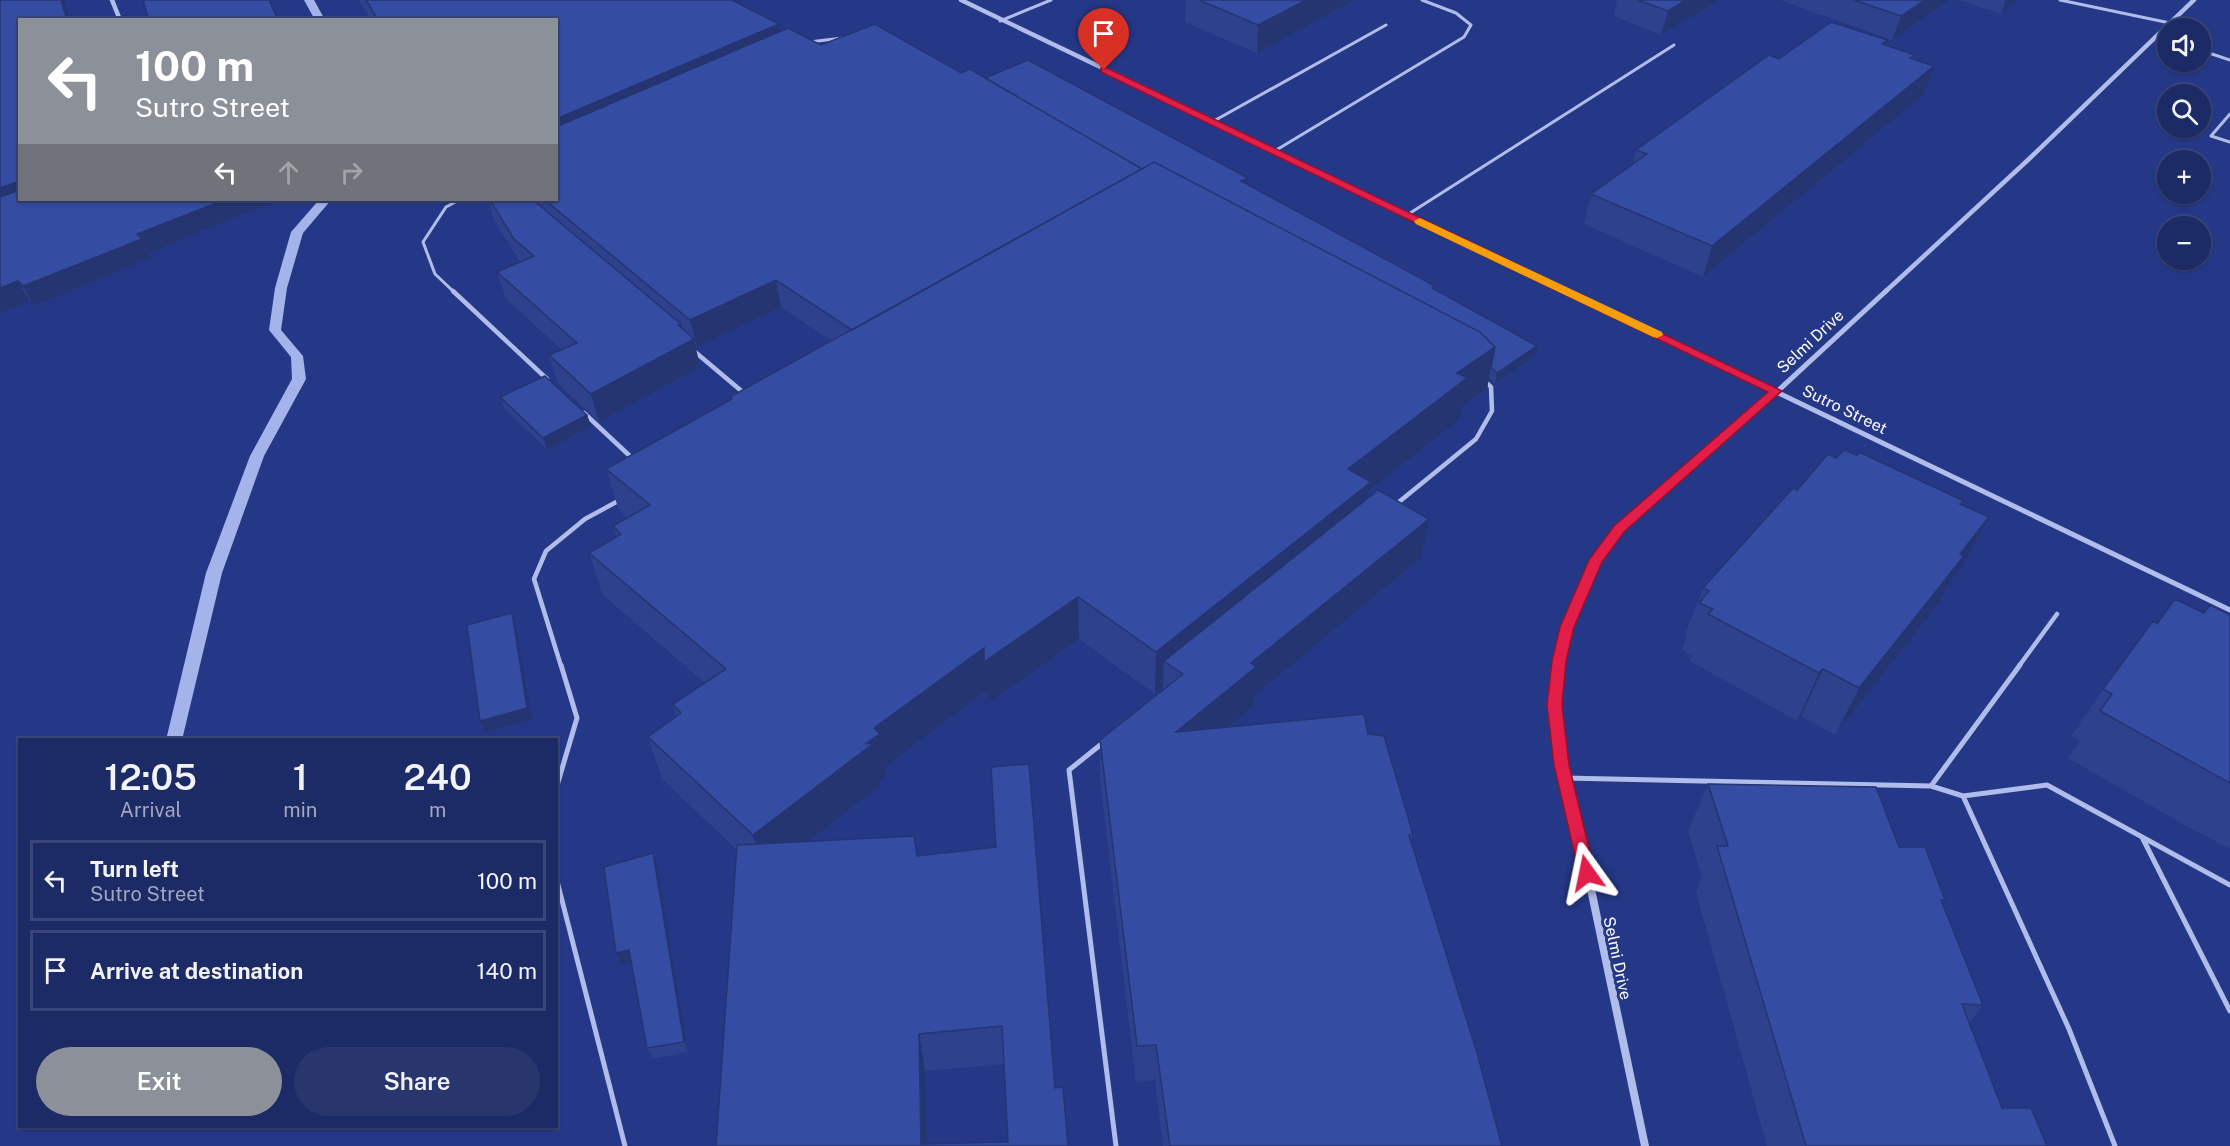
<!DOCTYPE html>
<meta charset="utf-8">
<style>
:root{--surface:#1c2a65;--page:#29366e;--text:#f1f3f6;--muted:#a0a7bf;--line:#3a4679;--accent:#8c9099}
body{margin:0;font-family:"Public Sans",sans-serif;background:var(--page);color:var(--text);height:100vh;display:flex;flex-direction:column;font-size:22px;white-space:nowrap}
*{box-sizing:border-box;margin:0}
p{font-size:20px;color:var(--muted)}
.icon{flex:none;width:33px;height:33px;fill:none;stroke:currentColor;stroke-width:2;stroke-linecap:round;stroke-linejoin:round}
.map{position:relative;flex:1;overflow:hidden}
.panel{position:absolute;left:18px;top:738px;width:540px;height:390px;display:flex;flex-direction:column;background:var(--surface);border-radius:0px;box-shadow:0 2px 4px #0004,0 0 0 2px var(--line)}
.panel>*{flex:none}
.guide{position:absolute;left:18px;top:18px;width:540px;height:183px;border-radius:0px;box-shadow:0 2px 4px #0004,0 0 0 2px var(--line);background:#8c9099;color:#fff;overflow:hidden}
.buttons{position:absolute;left:2157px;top:18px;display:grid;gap:12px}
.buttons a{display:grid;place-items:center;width:54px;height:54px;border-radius:50%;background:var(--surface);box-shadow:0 2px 4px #0004,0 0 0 2px var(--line);font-size:30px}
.pin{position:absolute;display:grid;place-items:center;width:51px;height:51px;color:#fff;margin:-62px -26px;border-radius:50% 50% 50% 0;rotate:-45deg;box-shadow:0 0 6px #0007}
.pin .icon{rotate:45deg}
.me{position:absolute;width:66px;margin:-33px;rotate:348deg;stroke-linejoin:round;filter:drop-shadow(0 0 4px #0008)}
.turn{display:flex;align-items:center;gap:21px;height:126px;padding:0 18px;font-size:27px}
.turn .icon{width:78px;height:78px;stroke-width:2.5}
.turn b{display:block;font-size:42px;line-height:51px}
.lanes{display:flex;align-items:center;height:57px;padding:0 18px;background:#0003;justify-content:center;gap:30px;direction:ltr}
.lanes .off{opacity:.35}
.eta{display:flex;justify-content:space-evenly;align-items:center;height:102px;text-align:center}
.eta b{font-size:36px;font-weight:600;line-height:42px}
.button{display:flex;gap:12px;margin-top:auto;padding:12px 18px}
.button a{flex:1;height:69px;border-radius:36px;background:var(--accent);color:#fff;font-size:24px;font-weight:600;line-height:69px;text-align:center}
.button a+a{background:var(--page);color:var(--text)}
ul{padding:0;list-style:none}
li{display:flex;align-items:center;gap:18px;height:81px;margin:0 12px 9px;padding:0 6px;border:3px solid var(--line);border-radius:0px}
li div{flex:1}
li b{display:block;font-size:22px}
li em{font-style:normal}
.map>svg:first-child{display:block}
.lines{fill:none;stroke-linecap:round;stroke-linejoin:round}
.stream{fill:#a4b3e9;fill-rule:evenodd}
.lane-far2{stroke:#b0bce9;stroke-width:3}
.lane-far1{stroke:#b0bce9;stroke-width:4.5}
.lane{stroke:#b0bce9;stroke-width:5}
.street-far2{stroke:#b0bce9;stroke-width:4.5}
.street-far1{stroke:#b0bce9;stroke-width:5}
.street{stroke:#b0bce9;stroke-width:8}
.wall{fill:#2e418c;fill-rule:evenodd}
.shaded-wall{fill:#253572}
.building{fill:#354ca3;stroke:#253572;stroke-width:1.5;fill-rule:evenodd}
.route{fill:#e11d48;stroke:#92132f;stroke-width:1.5}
.slow{fill:#f59e0b}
.labels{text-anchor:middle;stroke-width:6;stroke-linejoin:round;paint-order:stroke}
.street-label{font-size:16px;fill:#fff;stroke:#253887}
</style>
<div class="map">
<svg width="2230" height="1146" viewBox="0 0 2230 1146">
<rect width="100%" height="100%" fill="#253887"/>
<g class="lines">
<!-- stream -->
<path class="stream" d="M304,0H314L325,20H315Z
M319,200H331L303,233L287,288L281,330L303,356L306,379L264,456L222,573L182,740H166L206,573L250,456L292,379L291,357L269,330L275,288L291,232Z"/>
<!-- lane-far2 -->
<path class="lane-far2" d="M2060,0L2170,23
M1000,21L1051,0
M2157,37L2168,40
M809,42L843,38
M2200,50L2230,60
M2230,114L2211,136L2230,142
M1212,122L1386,25
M1273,152L1464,37L1471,25L1456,13L1422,0
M1407,215L1674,45
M454,292L435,274L423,242L446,207L459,200"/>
<!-- lane-far1 -->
<path class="lane-far1" d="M453,291L547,379
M694,351L745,394
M584,413L632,458
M1394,506L1476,439L1492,411L1491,387L1484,380
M561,666L534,579L546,551L585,519L620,500
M2019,666L2057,614"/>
<!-- lane -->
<path class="lane" d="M1104,742L1069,770L1116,1146
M1565,778L1931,786L1963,796L2069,1029L2115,1146
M1931,786L2020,665
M556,789L577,718L561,665
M1963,796L2047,785L2230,885
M2142,837L2230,1011
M556,877L625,1146"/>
<!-- street-far2 -->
<path class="street-far2" d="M112,0L120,20
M961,0L1569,292
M1885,292L2029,159L2194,0"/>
<!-- street-far1 -->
<path class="street-far1" d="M1566,291L2230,610
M1558,666L1567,627L1596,560L1619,529L1680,473L1742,424L1886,291"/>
<!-- street -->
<path class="street" d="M1559,665L1554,705L1561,765L1583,851L1645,1146"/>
</g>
<!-- wall -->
<path class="wall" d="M359,0H743L737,2L780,31L821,45L985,78L1248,178L1247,185L1434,290L1535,357L1495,384L1489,378L1487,389L1462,406L1459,420L1369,490L1368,498L1421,558L1254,696L1253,706L1227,727L1368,734L1413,834L1411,842L1502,1146H1163L1155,1080L1136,1082L1100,778V740L1163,689V687L1155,694L1079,639L988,704L987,690L885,767L886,776L880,780L881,785L808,842L917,856L1055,1088L1068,1146H716L737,850L662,779L648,737L676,717L673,704L705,683L603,595L589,553L616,537L613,526L627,518L619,511L606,469L730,400V397L831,341L781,307L697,347L695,346L700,367L599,422L558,383L549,355L562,350L506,299L497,272L520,262L494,220L488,200H556V20H371ZM1004,1064L1008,1142L927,1144L925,1071Z
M1186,0H1355L1257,53L1185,22Z
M1617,0H1720L1661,35L1614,16Z
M1780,0H1950L1892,40Z
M1958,0H2018L2001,14Z
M1885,45L1915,55L1913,59L1923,95L1703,277L1584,224L1591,194L1633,164L1636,150L1779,59Z
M20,200H273L274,202L149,253L151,258L34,306L30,301L0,313Z
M500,397L587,415L591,426L547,450L504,408Z
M1836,458L1964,501L1962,505L1989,517L1963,565L1949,583L1939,603L1835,735L1801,716L1797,721L1690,661L1692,656L1682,650L1687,636L1685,635L1703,588L1797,490Z
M2204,613L2230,615V849L2192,829L2068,758L2080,741L2071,736L2103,689L2157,624Z
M1708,784L1899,847L1945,900L1943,903L1983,1005L1969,1023L2002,1108L2047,1146H1767L1696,892L1702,878L1688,831Z
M653,853L657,864L688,1052L652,1059L647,1048L631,962L621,964Z"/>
<!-- shaded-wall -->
<path class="shaded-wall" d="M61,0H64L70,20H67Z
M715,0H743L727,6Z
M1306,0H1355L1257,53L1258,25Z
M1686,0H1720L1661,35L1668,11Z
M1925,0H1950L1892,40L1901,16Z
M2006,0H2018L2001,14Z
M779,24L783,49L556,148V119Z
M1934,66L1923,95L1703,277L1712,246Z
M1248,178L1247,189L1241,181Z
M20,181V200L0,210V188Z
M224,200H273L274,202L149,253L151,258L34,306L23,286L137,234Z
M776,280L781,307L697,347L690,320Z
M18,281L30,301L0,313V288Z
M681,324L686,343L694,339L700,367L599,422L591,394Z
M1537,346L1535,357L1495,384L1497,373Z
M1495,347L1487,389L1462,406L1459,420L1369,490L1364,524L1164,661L1163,687L1155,694L1156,652L1348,469L1457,373Z
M587,415L591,426L547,450L543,438Z
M1989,517L1963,565L1949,583L1939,603L1835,735L1859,688L1960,554Z
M1429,519L1421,558L1254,696L1253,706L1175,771L1176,732L1251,663Z
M1078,597L1079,639L988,704L987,690L885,767L886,776L880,780L881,785L764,876L753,835L865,744L874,728L984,648Z
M512,613L516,625L532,720L485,732L480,721Z
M1823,669L1801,716L1797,721L1819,673Z
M653,853L657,864L688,1052L684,1042Z
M629,950L633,961L621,964L616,953Z
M919,1034L925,1071L927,1146H922Z"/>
<!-- building -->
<path class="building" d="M0,0H61L67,20H20V181L0,188Z
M143,0H269L278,20H149Z
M366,0H732L779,24L556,119V20H378Z
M1199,0H1306L1258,25Z
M1638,0H1686L1668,11Z
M1854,0H1925L1901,16Z
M1831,22L1887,40L1882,44L1915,55L1910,58L1934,66L1712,246L1591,194L1647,154L1636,150L1769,55L1779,59Z
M875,24L961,73L970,69L1142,169L852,330L776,280L690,320L545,200H556V127L788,28L821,45Z
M1028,60L1248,178L1241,181L1435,286L1432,288L1537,346L1497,373L1491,367L1495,347L1480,332L1154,162L1142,169L985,78Z
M1154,162L1480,332L1495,347L1457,373L1467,378L1348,469L1371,482L1156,652L1078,597L984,662V648L874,728L880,734L865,744L874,743L753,835L648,737L681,713L673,704L726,669L589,553L621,534L613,526L650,505L606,469L732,399L730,397Z
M20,190V200H224L137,234L142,239L23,286L18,281L0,288V197Z
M490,200H533L681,324L678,325L694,339L591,394L549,355L577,343L497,272L534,256L514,239Z
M545,376L587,415L543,438L500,397Z
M1844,450L1857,455L1859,452L1964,501L1960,504L1989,517L1960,554L1964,556L1859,688L1823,669L1819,673L1708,614L1713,609L1699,603L1709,591L1703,588L1793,488L1797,490L1828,454L1836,458Z
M1378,490L1429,519L1251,663L1256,667L1176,732L1364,714L1368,734L1384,736L1413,834L1409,835L1477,1053L1502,1146H1170L1156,1045L1137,1046L1100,740L1183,674L1164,661Z
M2175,599L2204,613L2210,605L2230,615V783L2100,711L2112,694L2103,689L2153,621L2157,624Z
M512,613L527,708L480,721L467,625Z
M1029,764L1055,1088L1063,1087L1068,1146H716L737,845L914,836L917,856L996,847L991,767ZM1002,1026L1008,1142L921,1144L919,1034Z
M1708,784L1876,787L1899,847H1925L1945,900H1941L1983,1005L1962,1004L2002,1108H2031L2047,1146H1806L1717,846H1728Z
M653,853L684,1042L647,1048L629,950L616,953L604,867Z"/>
<!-- route -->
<path class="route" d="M1101,68H1107L1782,391L1624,532L1602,562L1574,627L1566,661L1562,705L1569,765L1595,873L1593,877L1587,879L1581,877L1579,873L1554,765L1547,705L1552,661L1560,627L1589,560L1614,526L1768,392L1101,72Z"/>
<!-- slow -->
<path class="slow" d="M1420,218L1662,332L1663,335L1657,338L1653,337L1416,224L1414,221Z"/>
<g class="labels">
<!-- street labels -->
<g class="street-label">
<text transform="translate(1810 341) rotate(-43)" y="6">Selmi Drive</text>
<text transform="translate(1845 409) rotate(26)" y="6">Sutro Street</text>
<text transform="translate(1618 958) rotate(78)" y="6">Selmi Drive</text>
</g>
</g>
</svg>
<div class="buttons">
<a><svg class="icon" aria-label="sound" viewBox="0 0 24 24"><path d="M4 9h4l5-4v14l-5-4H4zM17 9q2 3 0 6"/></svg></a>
<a><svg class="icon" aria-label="search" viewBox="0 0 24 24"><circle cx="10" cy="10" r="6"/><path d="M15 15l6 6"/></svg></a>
<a>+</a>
<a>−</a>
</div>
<div class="pin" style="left:1104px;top:70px;background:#d93025"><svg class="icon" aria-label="arrive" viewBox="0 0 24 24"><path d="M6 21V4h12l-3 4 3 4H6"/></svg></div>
<svg class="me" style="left:1587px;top:873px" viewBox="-20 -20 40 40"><path d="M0-17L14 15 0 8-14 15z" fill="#e11d48" stroke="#fff" stroke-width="4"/></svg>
<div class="guide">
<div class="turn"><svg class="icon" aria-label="left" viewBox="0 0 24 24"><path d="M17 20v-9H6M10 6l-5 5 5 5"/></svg><div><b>100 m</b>Sutro Street</div></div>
<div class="lanes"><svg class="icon" aria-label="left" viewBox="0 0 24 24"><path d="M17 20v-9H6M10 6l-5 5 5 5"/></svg><svg class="icon off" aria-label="ahead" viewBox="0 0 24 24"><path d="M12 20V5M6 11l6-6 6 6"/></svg><svg class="icon off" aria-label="right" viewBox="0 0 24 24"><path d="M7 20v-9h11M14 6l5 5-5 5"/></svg></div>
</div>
<section class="panel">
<div class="eta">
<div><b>12:05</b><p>Arrival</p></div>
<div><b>1</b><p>min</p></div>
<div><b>240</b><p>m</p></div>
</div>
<ul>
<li><svg class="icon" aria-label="left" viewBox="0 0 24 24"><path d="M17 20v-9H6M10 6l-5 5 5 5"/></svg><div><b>Turn left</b><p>Sutro Street</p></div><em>100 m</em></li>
<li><svg class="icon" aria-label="arrive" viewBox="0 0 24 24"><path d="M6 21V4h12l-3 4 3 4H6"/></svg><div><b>Arrive at destination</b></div><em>140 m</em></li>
</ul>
<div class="button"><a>Exit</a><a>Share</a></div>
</section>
</div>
